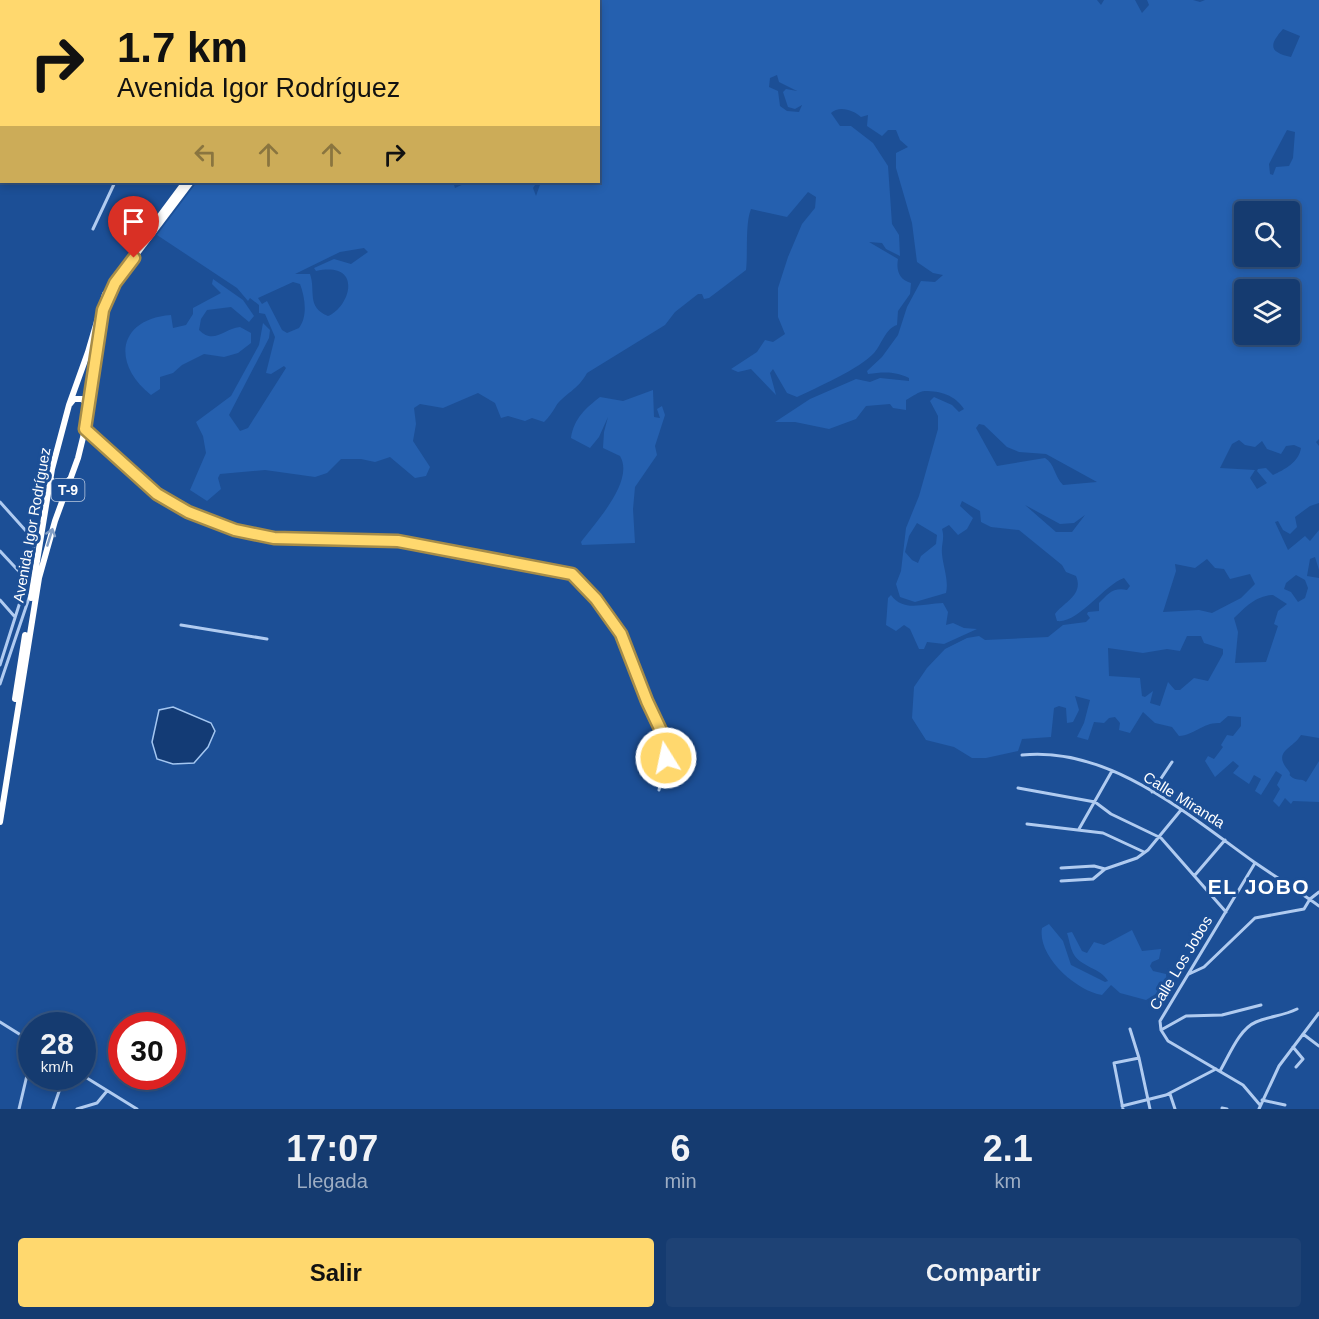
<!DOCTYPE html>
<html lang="es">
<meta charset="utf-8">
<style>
:root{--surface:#153b70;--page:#1e4275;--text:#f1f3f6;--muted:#9dadc3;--line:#345583;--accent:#ffd86e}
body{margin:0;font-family:Arial,sans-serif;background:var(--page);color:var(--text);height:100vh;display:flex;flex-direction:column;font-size:22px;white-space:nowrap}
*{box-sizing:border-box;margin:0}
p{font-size:20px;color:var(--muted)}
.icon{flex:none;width:33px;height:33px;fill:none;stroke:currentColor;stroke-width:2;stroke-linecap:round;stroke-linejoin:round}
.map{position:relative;height:1109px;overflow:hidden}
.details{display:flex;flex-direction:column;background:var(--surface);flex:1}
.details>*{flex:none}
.guide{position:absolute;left:0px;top:0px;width:600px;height:183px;box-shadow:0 3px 9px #0003,0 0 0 2px var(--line);background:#ffd86e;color:#111;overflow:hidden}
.buttons{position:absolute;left:1234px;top:201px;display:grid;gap:12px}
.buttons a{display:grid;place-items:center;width:66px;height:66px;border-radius:6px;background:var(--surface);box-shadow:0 3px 9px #0003,0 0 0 2px var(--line);font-size:30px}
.speed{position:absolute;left:18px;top:1012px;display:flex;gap:12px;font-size:30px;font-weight:700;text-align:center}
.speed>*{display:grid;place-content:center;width:78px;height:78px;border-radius:50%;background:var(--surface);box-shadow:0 3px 9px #0003,0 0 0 2px var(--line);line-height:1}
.speed small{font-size:15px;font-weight:400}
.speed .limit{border:9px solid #d22;background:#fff;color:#111}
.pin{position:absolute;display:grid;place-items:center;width:51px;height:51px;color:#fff;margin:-62px -26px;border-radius:50% 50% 50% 0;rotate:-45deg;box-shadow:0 0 6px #0007}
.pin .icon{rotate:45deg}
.me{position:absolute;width:66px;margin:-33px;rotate:350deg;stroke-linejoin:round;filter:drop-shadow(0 0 4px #0008)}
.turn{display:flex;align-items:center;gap:21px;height:126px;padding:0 18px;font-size:27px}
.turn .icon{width:78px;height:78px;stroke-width:2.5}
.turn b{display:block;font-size:42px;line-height:51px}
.lanes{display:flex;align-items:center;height:57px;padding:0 18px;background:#0003;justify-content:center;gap:30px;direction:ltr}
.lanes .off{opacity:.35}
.eta{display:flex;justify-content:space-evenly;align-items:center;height:102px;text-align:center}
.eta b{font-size:36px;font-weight:700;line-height:42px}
.primary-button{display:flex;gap:12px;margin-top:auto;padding:12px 18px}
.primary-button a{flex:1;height:69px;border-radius:6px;background:var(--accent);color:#111;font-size:24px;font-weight:700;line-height:69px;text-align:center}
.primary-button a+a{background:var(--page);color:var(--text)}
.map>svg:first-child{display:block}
.green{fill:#2560af;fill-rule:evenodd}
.water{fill:#133b75;stroke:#a3c6f1;stroke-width:1.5}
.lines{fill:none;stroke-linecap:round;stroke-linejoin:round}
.minor{stroke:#b0cbf0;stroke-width:3}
.highway{stroke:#fff;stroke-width:6}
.oneway{stroke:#829ec5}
.route-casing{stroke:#a68c48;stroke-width:15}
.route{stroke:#ffd86e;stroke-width:10}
.labels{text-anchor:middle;stroke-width:6;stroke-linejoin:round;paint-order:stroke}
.shield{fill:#1c4f96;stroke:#bbcae0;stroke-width:1.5}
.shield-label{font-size:14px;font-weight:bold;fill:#fff}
.street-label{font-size:15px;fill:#fff;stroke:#1c4f96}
.district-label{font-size:21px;font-weight:bold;letter-spacing:1.5px;fill:#fff;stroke:#1c4f96}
</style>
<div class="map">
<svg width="1319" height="1109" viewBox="0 0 1319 1109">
<rect width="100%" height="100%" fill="#1c4f96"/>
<!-- green -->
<path class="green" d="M450,0H1097L1101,5L1104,0H1135L1142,13L1149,5L1147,0H1193L1200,2L1205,0H1319V439L1316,442L1319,446V503L1310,506L1295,517L1297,527L1290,534L1283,530L1278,521L1275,522L1288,550L1305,536L1310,541L1319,530V570L1315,557L1310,559L1307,576L1319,578V738L1301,735C1293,749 1272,751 1288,770C1293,776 1286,773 1293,778C1298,781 1301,778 1306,782L1319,761V802L1293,801L1291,804L1285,798L1279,807L1273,801L1280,789L1277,785L1282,775L1276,771L1261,795L1255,791L1261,779L1254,775L1249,784L1233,773L1239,766L1233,761L1215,777L1205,761L1208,756L1214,759L1223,747L1221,745L1227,735L1233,736L1241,726V717L1228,716L1220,723C1203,722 1195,735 1179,736L1172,727L1155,723L1143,712L1130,733L1119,730L1120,723L1115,717L1109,718L1104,723L1094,722L1088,740L1077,737L1084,723L1090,700L1075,696L1079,710L1073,722L1067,723L1066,708L1059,706L1054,708L1051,737L1022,739L1018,751L986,758H972L954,747L926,740L912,718L914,687L927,668L945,649L967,638L979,636L985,640L1048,637L1063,625L1086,622L1090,618L1087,614L1088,612L1099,611V603C1108,594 1113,587 1127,590L1130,586L1124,578C1105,584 1078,624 1057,621L1055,614C1064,602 1084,595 1076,576L1066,572L1062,565L1019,530L991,527L981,522L980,511L962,501L960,506L973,518L967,529L958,535L949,525L942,529C945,539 941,544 942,554C943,566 949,581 946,593L915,602L900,597L896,584L901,571L906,528L919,496L938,429V416L930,401L934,397L952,405L959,412L964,409C955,395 940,391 925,391C919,391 912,397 906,400V410L893,408L890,404L866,406L856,419L829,429L795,422H775L810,399L856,379L870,382L880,378L909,381V378C895,371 883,372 868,374L867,371L882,357L898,335L907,307L921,281L935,282L943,275L933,273L917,262L912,223L896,168V153L908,147L900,140L896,130H888L882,136L867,126L868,115L861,117C854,110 839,105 831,113L840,126H851L873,143L888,166L892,224L899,235L900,256L886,249L882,243L869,242L898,259C896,270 899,280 911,283L910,294L898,311L897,325C885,329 882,344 874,353C861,368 816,388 797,397L787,393L773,369L770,373L776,395L751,369L738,372L731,369L757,352L765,340L773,342L785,334L778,317V288L788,257L802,224L815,208L816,197L808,192L787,217L751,209C745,223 748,254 746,270L709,298L704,299L702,294H698L675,312L665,325L587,373C578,390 564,394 556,406C552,413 549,417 544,422L532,418L525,421L508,416L501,418L495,403L478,393L443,408L420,404L414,408L416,424L413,441L430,467L426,476L415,478L390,457L375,462L361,459H341L327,473L315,477L265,470L220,474L218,478L221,489L207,501L190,490L206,453L203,436L196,422L231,396L259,345L263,323L270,330L269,338L229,415L240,431L248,428L286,368L284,366L271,374L266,373L275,337L265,314L259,313V305L250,298L248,301L237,288L157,235L197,182H463L454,185L455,188L468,182H537L533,188L536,196L541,182H598V2ZM1283,29L1300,36L1291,57C1270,52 1268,46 1283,29ZM777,75L779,82L797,91L786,89L783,92L788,107L795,109L802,105L799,112L787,111L780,106L778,91L769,87L770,78ZM1287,130L1295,132L1293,158L1289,166L1276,167L1273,175L1270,174L1269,164ZM1245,212H1290V256H1245ZM364,248L368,252L351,264L334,259L314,268L316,271C364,261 350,307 328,316C306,307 316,291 310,274H295L340,252ZM293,282L300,284C305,297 308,316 299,328L287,333L282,330L267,301L262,304L258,298ZM1245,290H1290V334H1245ZM979,424L984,425L1007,447L1019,452L1046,454L1097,482L1063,485C1054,476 1055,464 1045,458L997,466L976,428ZM1239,440L1245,445L1255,447L1262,441L1267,449L1281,454L1286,446L1294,445L1301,448C1299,462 1284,470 1273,475L1266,468L1258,469L1257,471L1267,483L1257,489L1250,478L1255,470L1220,468L1232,444ZM1025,505L1060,524L1074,523L1085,515L1072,532H1056ZM917,523L937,535L936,544L921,556L918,563L912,560L905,552L909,536ZM1207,559L1215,568L1224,569L1230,579L1250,574L1255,584L1241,598L1212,613L1199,610L1163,612L1176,571L1175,564L1195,568ZM1296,575L1305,580L1308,588L1305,598L1298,602L1291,592L1284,589L1286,583ZM1273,595L1287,604L1278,611L1274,624L1278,626L1266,662L1235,663L1238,632L1234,618C1246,607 1255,596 1273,595ZM1187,636H1201L1204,643L1223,649V654L1208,681L1194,678L1180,690H1175L1168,682L1160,706L1150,703L1153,691L1145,697L1142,696L1140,678L1109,676L1108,648L1143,653L1167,649L1180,651Z
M213,279L243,300L254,316L249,322L231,307L207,310L201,319L199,330C214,345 223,329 240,327L251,333V343L238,353L224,357L204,354L182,365L173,373L160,377V389L151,395C111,363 118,319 171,315L173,328L186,325L193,314V308L221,293L212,284Z
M653,390L654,417L660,418L657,409L662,406L665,415L655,446L657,455L635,487L633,509L635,543L582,545L581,542C595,523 635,481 620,456L603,448L604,432L608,417L599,437L590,448L571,438C574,418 586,408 600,397L623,401Z
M891,595C904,613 924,603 943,603L948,612L946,625L953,623L964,628L977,629L944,644L927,642L924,649H919L910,629L904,625L896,631L886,625L888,598Z
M1049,924L1063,941L1071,965L1105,982L1108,981C1101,968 1080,967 1073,953C1070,947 1069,939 1067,933L1072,932L1082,951L1087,953L1094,942L1104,945L1132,930L1142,951L1161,949L1159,959L1152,962L1150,966L1153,971L1166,974L1167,987L1146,1000L1120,993L1111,985L1102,995C1076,991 1037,956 1042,928Z"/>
<!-- water -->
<path class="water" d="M173,707L211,723L215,731L208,747L194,763L173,764L157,759L152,742L159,710Z"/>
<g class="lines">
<!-- minor -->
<path class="minor" d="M286,0L287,2
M384,0L385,2
M194,2V0
M352,2L354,0
M394,2V0
M412,2L414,0
M442,2L443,0
M93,229L115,182
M86,430L131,473L170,502L210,522L248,534L284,539L398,541L572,575L596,599L621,634L664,737L666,758L659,790
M0,502L35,541L27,580L0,665
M0,551L27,580
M0,600L15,617
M181,625L267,639
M0,684L30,595
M1022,755C1109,746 1187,814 1254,862C1276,877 1298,891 1319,906
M1018,788L1095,802L1111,814L1161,838L1226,912
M1152,792L1172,762
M1027,824L1103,833L1144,852
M1079,829L1112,771
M1255,863L1160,1021L1161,1030L1168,1041L1243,1085L1260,1105
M1061,868L1094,866L1105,869
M1195,875L1225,840
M1061,881L1093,879L1105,869L1137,858L1148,850L1181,810
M1189,974L1204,967L1255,918L1304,909L1310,899L1319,892
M0,1022L32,1042
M1130,1029L1139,1058
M1161,1030L1186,1016L1222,1015L1261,1005
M1303,1034L1319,1046
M1293,1047L1303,1059L1296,1067
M1220,1071C1229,1056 1239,1029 1256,1022C1270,1016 1283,1016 1297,1009
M82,1075L137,1109
M1170,1094L1175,1109
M1262,1100L1285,1105
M1122,1106L1166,1095L1216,1069
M1222,1108L1227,1109
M19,1109L32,1054
M53,1109L64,1077
M77,1109L97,1103L107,1091
M1123,1109L1114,1063L1139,1058L1150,1109
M1259,1109L1279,1066L1319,1013"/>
<!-- highway -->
<path class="highway" d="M336,2L337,0
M159,217L185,182
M70,404L74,399H82L86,403V411
M50,477L53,484L58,488L65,486L69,480
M31,598L52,469L69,405L88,352L105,294
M15,699L25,635
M0,822L39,578L55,521L78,458L89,413L96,339L103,310L120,276L191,182"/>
</g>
<!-- one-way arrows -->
<defs><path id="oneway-shaft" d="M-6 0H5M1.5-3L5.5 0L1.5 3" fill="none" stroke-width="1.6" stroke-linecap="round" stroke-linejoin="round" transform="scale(1.5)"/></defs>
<use class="oneway" href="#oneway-shaft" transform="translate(50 537) rotate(-73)"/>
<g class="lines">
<defs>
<path id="route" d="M134,258L115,283L103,310L85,429L157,494L188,512L235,530L274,538L398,541L572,574L596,599L621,634L647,701L664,737L666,758"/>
</defs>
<!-- route casing -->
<use href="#route" class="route-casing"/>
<!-- route -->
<use href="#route" class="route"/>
</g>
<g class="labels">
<!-- shield labels -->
<rect class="shield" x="51.5" y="479" width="33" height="22" rx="4.5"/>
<g class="shield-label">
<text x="68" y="495">T-9</text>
</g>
<!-- street labels -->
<g class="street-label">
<text transform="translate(32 525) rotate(-80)" y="5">Avenida Igor Rodríguez</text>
<text transform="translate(1184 800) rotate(32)" y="5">Calle Miranda</text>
<text transform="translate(1181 963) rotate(-59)" y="5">Calle Los Jobos</text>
</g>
<!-- district labels -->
<g class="district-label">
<text x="1259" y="894">EL JOBO</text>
</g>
</g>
</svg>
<div class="buttons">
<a><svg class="icon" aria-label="search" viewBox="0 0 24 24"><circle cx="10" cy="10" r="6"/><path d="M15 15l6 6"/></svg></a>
<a><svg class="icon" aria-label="layers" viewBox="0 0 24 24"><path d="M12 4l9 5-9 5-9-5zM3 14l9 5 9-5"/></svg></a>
</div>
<div class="speed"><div>28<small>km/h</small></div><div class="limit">30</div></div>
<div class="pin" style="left:134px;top:258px;background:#d93025"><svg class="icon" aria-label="arrive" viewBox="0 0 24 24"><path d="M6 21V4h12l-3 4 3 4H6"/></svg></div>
<svg class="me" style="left:666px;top:758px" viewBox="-20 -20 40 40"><circle r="17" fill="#ffd86e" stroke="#fff" stroke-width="3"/><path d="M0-11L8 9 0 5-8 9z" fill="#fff"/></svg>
<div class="guide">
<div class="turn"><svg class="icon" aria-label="right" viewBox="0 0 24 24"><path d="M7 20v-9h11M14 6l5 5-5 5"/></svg><div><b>1.7 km</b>Avenida Igor Rodríguez</div></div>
<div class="lanes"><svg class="icon off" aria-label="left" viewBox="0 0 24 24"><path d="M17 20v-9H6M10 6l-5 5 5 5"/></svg><svg class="icon off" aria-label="ahead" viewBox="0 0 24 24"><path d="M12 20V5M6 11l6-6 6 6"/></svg><svg class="icon off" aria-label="ahead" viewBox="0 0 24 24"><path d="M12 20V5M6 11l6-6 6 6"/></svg><svg class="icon" aria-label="right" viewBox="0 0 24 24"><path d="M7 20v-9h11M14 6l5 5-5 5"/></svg></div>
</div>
</div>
<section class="details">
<div class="eta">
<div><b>17:07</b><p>Llegada</p></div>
<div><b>6</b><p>min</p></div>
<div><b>2.1</b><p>km</p></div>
</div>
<div class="primary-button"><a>Salir</a><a>Compartir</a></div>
</section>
